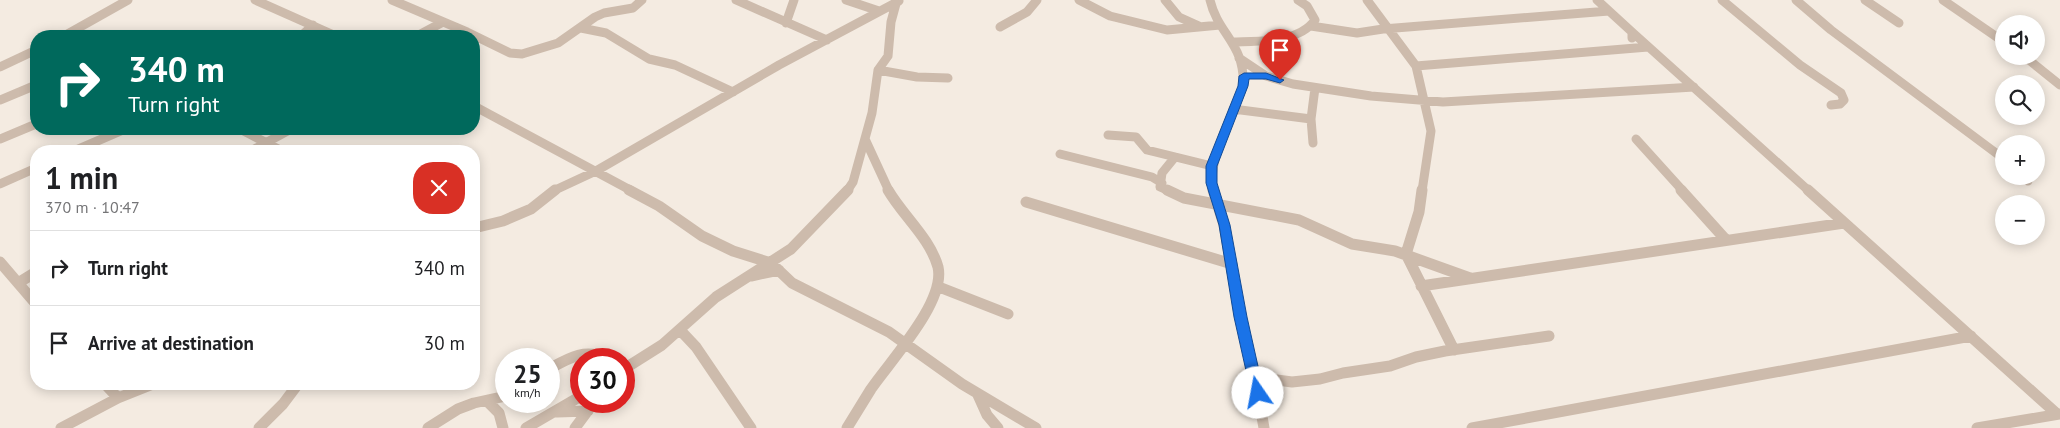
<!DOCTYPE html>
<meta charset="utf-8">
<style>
:root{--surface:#fff;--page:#f2f2f2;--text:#202124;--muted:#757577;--line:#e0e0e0}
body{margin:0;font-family:"PT Sans",sans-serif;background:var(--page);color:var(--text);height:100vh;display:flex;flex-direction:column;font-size:19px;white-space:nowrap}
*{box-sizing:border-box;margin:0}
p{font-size:16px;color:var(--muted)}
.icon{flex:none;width:28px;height:28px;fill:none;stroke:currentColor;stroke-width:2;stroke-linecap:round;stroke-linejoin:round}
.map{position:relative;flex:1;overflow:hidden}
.side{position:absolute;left:30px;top:145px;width:450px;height:245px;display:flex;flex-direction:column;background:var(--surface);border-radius:20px;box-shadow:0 2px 12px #0003}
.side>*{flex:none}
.banner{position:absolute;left:30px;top:30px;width:450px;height:105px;border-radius:20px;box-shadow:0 2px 12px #0003;background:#00695c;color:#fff;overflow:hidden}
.tools{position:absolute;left:1995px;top:15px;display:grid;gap:10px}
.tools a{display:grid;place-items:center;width:50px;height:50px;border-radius:50%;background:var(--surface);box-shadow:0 2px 12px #0003;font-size:25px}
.speed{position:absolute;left:495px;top:348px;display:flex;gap:10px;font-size:25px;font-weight:700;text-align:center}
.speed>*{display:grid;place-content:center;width:65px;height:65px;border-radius:50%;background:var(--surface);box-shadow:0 2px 12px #0003;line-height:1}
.speed small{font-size:12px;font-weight:400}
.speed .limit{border:8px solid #d22;background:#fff;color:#111}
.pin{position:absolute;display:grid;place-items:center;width:42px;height:42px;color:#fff;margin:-51px -21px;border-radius:50% 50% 50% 0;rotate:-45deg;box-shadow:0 0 5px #0007}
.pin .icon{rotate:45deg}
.me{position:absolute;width:55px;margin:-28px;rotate:348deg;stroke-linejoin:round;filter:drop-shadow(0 0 4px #0008)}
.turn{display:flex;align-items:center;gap:18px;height:105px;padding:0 15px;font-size:22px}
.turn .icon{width:65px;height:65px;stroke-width:2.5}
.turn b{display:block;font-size:35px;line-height:42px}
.round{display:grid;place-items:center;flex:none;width:52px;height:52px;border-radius:20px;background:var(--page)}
.head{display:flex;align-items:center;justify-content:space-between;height:85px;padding:0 15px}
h1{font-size:30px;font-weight:600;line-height:38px}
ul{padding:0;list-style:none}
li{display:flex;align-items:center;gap:15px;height:75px;padding:0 15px;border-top:1px solid var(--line)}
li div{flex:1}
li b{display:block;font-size:19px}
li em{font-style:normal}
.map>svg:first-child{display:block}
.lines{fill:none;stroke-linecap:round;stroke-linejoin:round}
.minor-far1{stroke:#cdbbac;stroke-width:9}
.minor{stroke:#cdbbac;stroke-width:11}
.route{fill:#1a73e8;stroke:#114b97}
</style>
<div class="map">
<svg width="2060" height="428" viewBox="0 0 2060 428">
<rect width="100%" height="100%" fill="#f4ebe1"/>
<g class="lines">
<!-- minor-far1 -->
<path class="minor-far1" d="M255,0L336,36
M392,0L467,32L510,53L522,54L558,43L595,17L604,13L633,8L642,0
M736,0L827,40
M846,0L879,11
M1079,0L1110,16L1167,30L1220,25
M1165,0L1179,17L1199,26
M1210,0C1218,35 1246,44 1243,87C1233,114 1205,165 1214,191
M1367,0L1416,66L1431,131L1422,191
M1597,0L1632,32V38
M1722,0L1800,65L1841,93L1844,100L1840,104L1831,105
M1796,0L1831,30L2004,159
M1865,0L1899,23
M1943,0L2004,42
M786,23L794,0
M1311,26L1357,33L1383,29L1609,11
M1000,27L1027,12L1037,0
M581,28L606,33L649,59L675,65L733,92
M1632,32L1809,191
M64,36L128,0
M301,36L313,25
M417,36L443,22
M1233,42C1258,41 1299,43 1315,20L1307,6L1298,0
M2024,56L2060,85
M1239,58L1266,76L1293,84L1371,96L1443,102L1694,87
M1416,66L1648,47
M0,67L36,50
M878,70L917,77L948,78
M0,100L36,85
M474,106L632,191
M1233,109L1311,119
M240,129L282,151
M1108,135L1136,137L1147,150L1212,166
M0,139L36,124
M865,139L889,191
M1636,139L1683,191
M1313,143L1311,119L1315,88
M74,151L125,129
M251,151L291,129
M1060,154L1152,177L1162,183
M2023,176L2028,181
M0,184L36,168
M553,191L596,171L779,65L899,1
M847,191L853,182L872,113L878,70L888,56L891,22L897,0
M1169,191L1160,187L1162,173L1175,157"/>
<!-- minor -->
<path class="minor" d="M629,190L659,206L702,236L733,251L771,263L792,283L889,332L962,384L1036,428
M1167,190L1184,198L1299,220L1352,244L1395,251L1470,278
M1213,190L1224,225L1240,317L1255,377L1264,428
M1422,190L1419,212L1406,254L1454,350
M1681,190L1726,240
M1808,190L2057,414
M1026,202L1232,264
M474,228L503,221L531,209L555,190
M0,262L36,304
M751,276L779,270
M18,283L36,272
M1421,286L1844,223
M939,287L1008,314
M680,330L696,347L751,428
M549,369C567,359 586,347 606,359
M624,369L662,345L716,297L791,249L848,190
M1255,377L1292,382L1320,379L1343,373L1390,366L1416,357L1445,351L1549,336
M105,384L118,398
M978,395L987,415L998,428
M487,401L499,413L503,428
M557,412L588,411
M61,428L118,398L153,384
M259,428L283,404L298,384
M428,428L458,409L474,403L506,396
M526,428L581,396
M575,428L595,401
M847,428C855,415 863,402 871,389C890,361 946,302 938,267C930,238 903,216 888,190
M1472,428L1971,336
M1977,428L2060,414"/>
</g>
<!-- route -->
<path class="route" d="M1244,73H1266L1284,80L1280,83L1266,79H1249L1248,86L1217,166V183L1230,225L1247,317L1264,393L1262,397L1258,398L1253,397L1251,393L1234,317L1219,225L1206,183V166L1238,86L1239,76Z"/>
</svg>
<div class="tools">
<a><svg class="icon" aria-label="sound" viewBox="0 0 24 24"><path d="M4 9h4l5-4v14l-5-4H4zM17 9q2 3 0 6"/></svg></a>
<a><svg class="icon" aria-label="search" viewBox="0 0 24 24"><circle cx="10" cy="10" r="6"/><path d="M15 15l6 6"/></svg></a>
<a>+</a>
<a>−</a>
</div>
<div class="speed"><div>25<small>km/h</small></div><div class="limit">30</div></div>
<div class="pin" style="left:1280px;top:80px;background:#d93025"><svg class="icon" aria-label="arrive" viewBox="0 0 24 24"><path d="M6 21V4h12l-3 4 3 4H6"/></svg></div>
<svg class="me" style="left:1258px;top:393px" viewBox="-20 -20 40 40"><circle r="19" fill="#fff"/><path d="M0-13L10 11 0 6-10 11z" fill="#1a73e8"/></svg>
<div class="banner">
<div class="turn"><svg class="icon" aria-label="right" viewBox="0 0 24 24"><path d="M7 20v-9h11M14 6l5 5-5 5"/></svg><div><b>340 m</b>Turn right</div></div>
</div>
<section class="side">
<div class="head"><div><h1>1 min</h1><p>370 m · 10:47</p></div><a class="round" style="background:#d93025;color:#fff"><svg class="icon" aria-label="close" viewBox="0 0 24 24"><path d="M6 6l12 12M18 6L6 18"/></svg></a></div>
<ul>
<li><svg class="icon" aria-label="right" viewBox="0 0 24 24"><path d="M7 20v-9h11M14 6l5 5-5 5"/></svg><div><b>Turn right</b></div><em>340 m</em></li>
<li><svg class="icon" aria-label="arrive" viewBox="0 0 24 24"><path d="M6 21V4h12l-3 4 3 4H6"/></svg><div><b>Arrive at destination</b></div><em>30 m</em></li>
</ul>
</section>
</div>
